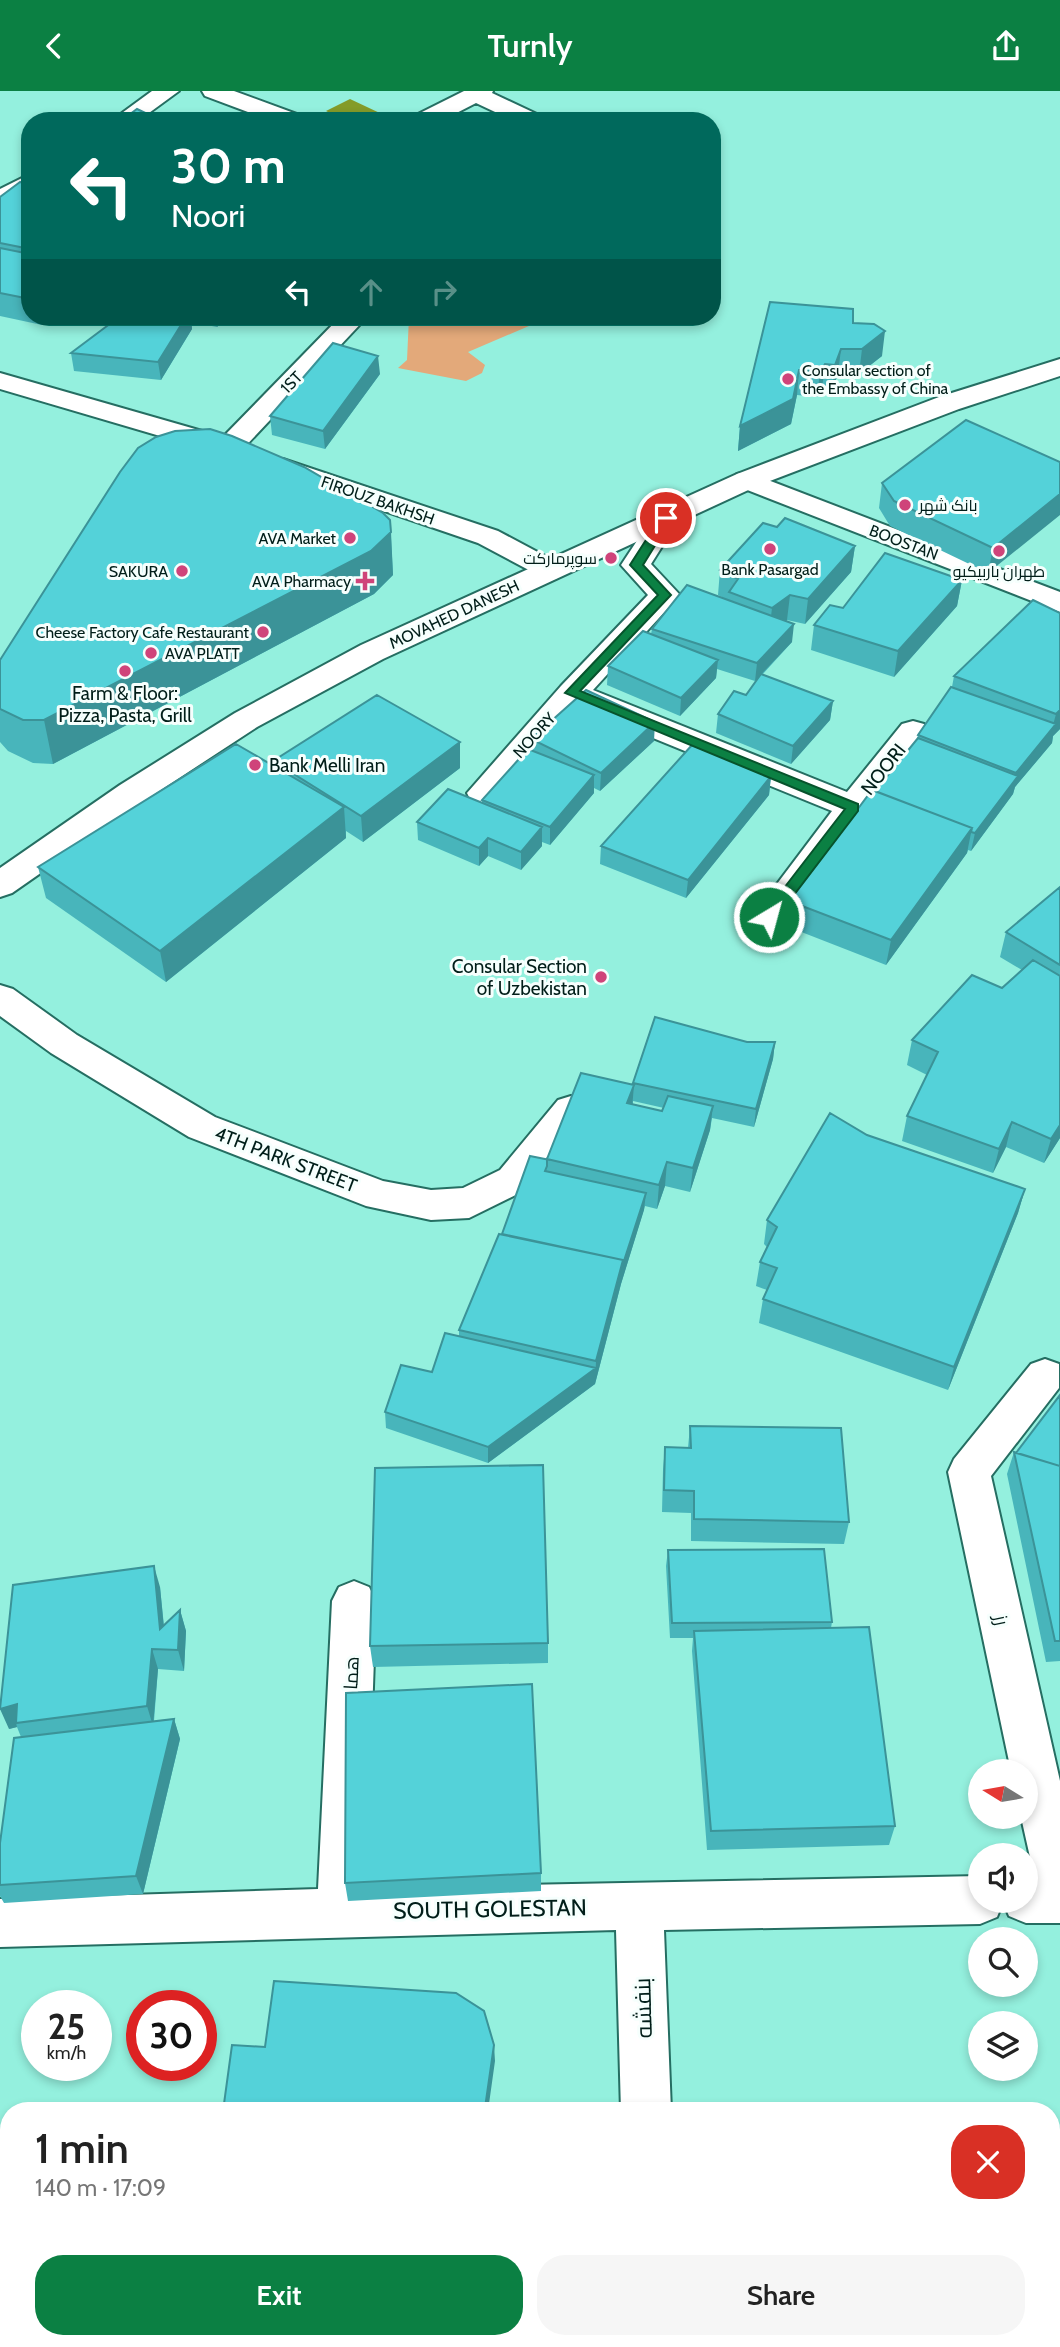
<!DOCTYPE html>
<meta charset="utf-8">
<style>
:root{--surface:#fff;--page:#f6f6f6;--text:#222;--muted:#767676;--accent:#0b8043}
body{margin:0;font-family:Cabin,Cairo,sans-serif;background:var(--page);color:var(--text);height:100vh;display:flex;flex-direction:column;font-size:26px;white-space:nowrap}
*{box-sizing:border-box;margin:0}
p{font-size:23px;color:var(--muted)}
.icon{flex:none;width:38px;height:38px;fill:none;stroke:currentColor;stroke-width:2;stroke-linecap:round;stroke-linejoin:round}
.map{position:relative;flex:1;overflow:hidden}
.sheet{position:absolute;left:0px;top:2011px;width:1060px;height:247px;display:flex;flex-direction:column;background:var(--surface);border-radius:28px 28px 0 0;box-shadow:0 4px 10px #0003}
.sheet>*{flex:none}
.top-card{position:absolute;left:21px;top:21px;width:700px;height:214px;border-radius:28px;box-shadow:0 4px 10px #0003;background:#00695c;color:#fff;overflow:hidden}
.needle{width:46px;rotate:281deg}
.fabs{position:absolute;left:968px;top:1668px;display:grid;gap:14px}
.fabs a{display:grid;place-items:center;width:70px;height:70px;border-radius:50%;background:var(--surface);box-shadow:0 4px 10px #0003;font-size:35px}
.speed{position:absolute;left:21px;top:1899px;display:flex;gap:14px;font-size:35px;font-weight:700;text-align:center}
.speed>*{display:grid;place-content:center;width:91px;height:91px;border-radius:50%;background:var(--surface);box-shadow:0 4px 10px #0003;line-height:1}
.speed small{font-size:18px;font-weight:400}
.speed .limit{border:10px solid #d22;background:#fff;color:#111}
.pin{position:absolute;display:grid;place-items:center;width:60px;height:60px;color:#fff;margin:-30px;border:4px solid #fff;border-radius:50%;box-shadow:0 2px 7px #0007}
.me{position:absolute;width:77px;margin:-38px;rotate:37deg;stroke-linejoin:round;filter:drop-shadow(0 0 5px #0008)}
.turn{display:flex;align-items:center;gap:24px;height:147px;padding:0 35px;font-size:32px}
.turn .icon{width:91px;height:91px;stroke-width:2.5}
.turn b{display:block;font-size:49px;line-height:60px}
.lanes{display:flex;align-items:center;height:66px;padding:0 35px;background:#0003;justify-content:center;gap:35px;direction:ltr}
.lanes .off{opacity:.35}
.round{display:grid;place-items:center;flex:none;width:74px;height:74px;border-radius:28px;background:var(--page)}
.overview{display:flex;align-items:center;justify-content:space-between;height:119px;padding:0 35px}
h1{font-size:42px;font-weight:600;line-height:52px}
.primary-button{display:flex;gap:14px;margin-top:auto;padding:14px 35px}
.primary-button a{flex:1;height:80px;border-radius:28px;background:var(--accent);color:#fff;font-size:28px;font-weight:600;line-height:80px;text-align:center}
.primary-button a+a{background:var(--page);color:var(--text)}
header{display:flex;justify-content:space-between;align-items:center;height:91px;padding:0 35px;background:var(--accent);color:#fff;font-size:32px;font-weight:600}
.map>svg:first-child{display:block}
.green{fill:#e3a97a}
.water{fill:#849b29}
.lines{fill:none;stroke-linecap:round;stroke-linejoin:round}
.minor-casing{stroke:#256e62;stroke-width:4}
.major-casing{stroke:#256e62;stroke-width:4}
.minor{fill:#fff;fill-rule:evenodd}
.major{fill:#fff;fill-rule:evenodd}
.wall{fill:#48b5bb;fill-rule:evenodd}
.shaded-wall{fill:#3b9398}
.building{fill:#54d2d9;stroke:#3b9398;stroke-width:2}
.route{fill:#0b8043;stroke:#07532c;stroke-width:2}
.poi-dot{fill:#cf447a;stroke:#f6fffd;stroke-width:2.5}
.labels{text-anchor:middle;stroke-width:6;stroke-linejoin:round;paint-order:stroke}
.far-poi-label{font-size:16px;fill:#011e19;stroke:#f6fffd;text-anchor:end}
.far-street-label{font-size:16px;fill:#011e19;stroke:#f6fffd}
.poi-label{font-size:19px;fill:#011e19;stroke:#f6fffd}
.street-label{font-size:19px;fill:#011e19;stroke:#f6fffd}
.near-street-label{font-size:23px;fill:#011e19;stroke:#f6fffd}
</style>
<header><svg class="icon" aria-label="back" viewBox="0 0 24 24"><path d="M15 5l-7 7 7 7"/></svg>Turnly<svg class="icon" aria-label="share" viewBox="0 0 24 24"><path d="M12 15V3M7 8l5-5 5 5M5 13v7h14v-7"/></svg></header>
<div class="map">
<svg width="1060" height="2256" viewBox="0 0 1060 2256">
<rect width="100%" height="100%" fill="#94f0de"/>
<!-- green -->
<path class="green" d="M409,226H550L468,261L485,274L482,282L466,290L398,277L407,269Z"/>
<!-- water -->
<path class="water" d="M350,8L384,24C363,34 346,30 326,20Z"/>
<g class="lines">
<defs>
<path id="minor" d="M152,0H179L138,30H111Z
M202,0H234L302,25L305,30H272L205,5Z
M464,0H493L492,2L541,25L544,30H514L476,12L441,30H411L414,25Z
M30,83V101L9,114L0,116V98Z
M340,226H367L238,363L228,365L0,298V282L223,346Z
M283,368L498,440L560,473L565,479L560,485L550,488L540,485L478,452L273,382L269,376L273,370Z
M747,381L1060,501V521L737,395L733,389L737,383Z
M666,418L676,421L680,427L651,473L680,504L593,599L847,701L902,633L913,630L924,633L929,640L781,835L769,838L757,835L752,826L832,720L577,616L495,710L483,713L471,710L467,702L561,595L648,504L621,474L656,421Z
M0,894L13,898L77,944L215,1026L383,1090L431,1099L463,1097L500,1079L558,1009L571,1005L584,1009L589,1019L526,1099L469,1127L431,1129L366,1115L189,1046L51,962L0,925Z
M1045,1268L1059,1273V1297L991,1385L1060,1690V1832H1026L1009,1825L1003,1811L997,1826L980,1833L664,1839L671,2020H621L616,1839L0,1856V1808L318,1798L332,1510L339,1496L354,1490L369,1496L376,1510L366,1797L980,1785V1810H1026V1785L1034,1784L1021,1726H1026V1680H1011L948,1381L954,1368L1031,1273Z
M626,2249H680V2256H626Z"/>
<path id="major" d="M1060,268V285L959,318L757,395L383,568L257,636L144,710L12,802L0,806V777L120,694L235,622L361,554L737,383L939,306Z"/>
</defs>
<!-- minor casing -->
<use href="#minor" class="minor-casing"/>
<!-- major casing -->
<use href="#major" class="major-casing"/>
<!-- minor -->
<use href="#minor" class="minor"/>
<!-- major -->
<use href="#major" class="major"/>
</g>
<!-- wall -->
<path class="wall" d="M30,93V226H50L42,234L0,225V106Z
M770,211L853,232L882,265L859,283H838L832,299L822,298L817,306L797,304L791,333L738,360L740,335Z
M119,226H226L217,236L191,231L192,238L161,289L74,280L71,262Z
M380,283L325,358L272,344L270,325Z
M1060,371L988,482L890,435L879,417L882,392Z
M390,429L393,484L374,503L53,673L33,672L8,660L0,651V569Z
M777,436L855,455L851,481L805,533L787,529L786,530L792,551L762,584L833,610L830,629L791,673L716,642L718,623L746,604L759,587L755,590L717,578L716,587L680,625L607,594L608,575L651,543L652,538L722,506L718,504L720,479Z
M962,489L957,515L894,586L811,559L814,534L843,517Z
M1033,509L1060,638L1053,645L1052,652L1015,696L1013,703L971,760L968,759L967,762L886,874L786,835L789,810L917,649L918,644L952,596L954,585Z
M531,648L654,650L600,700L594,697V702L550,754L542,751V755L521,779L488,765L479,775L418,749L417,731L482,712V709L531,659Z
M273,670L460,677L363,751L346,740V747L166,891L46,807L38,776L273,675Z
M771,685L769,704L686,807L600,773L601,755Z
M1060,796V1047L1044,1072L1006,1056L993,1082L902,1050L907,1025L927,984L907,974L912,949L1002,897L1022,879L1000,866L1006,841Z
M747,951H775L773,968L754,1036L712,1027L710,1039L690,1101L665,1095L657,1118L645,1115L621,1193L595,1293L488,1372L386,1337L385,1321L432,1281L459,1246V1239L502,1143L547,1068L633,993ZM633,1010L664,1017L662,1020L633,1013Z
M867,1044L1025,1098L1018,1122L948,1299L759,1232L763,1208L767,1199L756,1195L760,1171L767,1156L764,1153L767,1129Z
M1060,1304V1570L1046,1571L1007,1383L1014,1361L1016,1362Z
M690,1335L849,1431L844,1453L691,1450V1422L662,1421L663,1379L665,1356L688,1357Z
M668,1459L832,1531L831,1537L895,1735L889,1754L707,1759L692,1560L693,1547H670L666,1475Z
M160,1496L164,1535L180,1519L186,1540L184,1580L158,1578L154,1630L174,1628L180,1648L143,1803L4,1812L0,1805V1752L21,1646L17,1636L9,1638Z
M548,1552V1572L373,1576L370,1555Z
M541,1782V1800L348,1810L345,1792Z"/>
<!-- shaded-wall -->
<path class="shaded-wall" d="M41,226H50L42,234Z
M186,226H191L192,238L161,289L158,271Z
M216,226H226L217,236Z
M885,240L882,265L859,283L862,258Z
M841,258L838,283L832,299L835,274Z
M378,265L380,283L325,358L323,340Z
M825,273L822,298L817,306L820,281Z
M799,279L797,304L791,333L738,360L740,335Z
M1060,403V424L988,482L993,457Z
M391,441L393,484L374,503L53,673L44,629Z
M855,455L851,481L805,533L808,508Z
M962,489L957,515L894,586L898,560Z
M790,504L787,529L769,543L772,517Z
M794,533L792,551L755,590L757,572Z
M718,569L716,587L680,625L681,607Z
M833,610L830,629L791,673L793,655Z
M1060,619V638L1053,645L1052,652L1015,696L1013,703L971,760L975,742L1014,690L1016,682L1052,638L1056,623Z
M655,631L654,650L600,700L601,682Z
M460,651V677L363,751L361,725Z
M594,684V702L550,754V736Z
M771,685L769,704L686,807L688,789Z
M344,716L346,747L166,891L160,860Z
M542,736V755L521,779V761Z
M972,737L967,762L886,874L891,849Z
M488,747V765L479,775V757Z
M775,951L773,968L754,1036L756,1018Z
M634,994L632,1018L627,1012Z
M713,1015L710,1039L690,1101L693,1077Z
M1012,1031L1006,1056L993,1082L999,1058Z
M1060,1034V1047L1044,1072L1051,1048Z
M667,1071L665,1095L657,1118L659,1094Z
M1025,1098L1018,1122L948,1299L954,1276Z
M646,1102L644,1119L621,1193L622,1176Z
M623,1169L621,1193L595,1293L596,1270Z
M596,1277L595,1293L488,1372V1356Z
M154,1475L160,1496L166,1559L160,1538Z
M180,1519L186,1540L184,1580L178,1559Z
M152,1558L158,1578L153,1635L147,1615Z
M17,1613L16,1632L17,1636L9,1638L0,1618Z
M174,1628L180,1648L143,1803L136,1785Z
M494,1954L495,1970L488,2020H482Z"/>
<!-- building -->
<path class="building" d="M137,18L162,30H121Z
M20,91L30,93V158L0,152V106Z
M0,157L30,163V208L0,202Z
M770,211L853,218V232L874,233L885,240L862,258H841L835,274L825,273L820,281L799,279L793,308L740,335Z
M119,226H186L158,271L71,262Z
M333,252L378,265L323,340L270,325Z
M966,329L1060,371V403L993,457L894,410L882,392Z
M210,338L232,345L304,376L383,422L390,429L391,441L371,460L44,629H23L0,618V569L120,381L138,357L156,346L175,340Z
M785,427L855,455L808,508L790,504L772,517L729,501L738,488L720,479L763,432L777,436Z
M885,462L962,489L898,560L814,534L830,514L843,517Z
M687,494L794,533L757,572L652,538Z
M1033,509L1060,522V619L1056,623L954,585Z
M643,540L718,569L681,607L608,575Z
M761,583L833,610L793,655L718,623L734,600L746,604Z
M951,596L1056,633L1016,682L918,644Z
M586,599L655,631L601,682L531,648Z
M377,604L460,651L361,725L273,670Z
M918,647L1018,685L975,742L971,741L972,737L875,700Z
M236,653L344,716L160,860L38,776Z
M692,654L771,685L688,789L601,755Z
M528,658L594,684L550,736L482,709Z
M448,698L542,736L521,761L488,747L479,757L417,731Z
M872,699L972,737L891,849L789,810Z
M1060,796V874L1006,841Z
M1033,869L1060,885V1034L1051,1048L1012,1031L999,1058L907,1025L938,961L912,949L972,884L1002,897Z
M655,926L747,951H775L756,1018L633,992Z
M581,982L634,994L627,1012L662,1020L668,1005L713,1015L693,1077L667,1071L659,1094L547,1068Z
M830,1022L867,1044L1025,1098L954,1276L763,1208L777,1177L760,1171L777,1136L767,1129Z
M530,1065L550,1069L547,1068V1075L545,1080L646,1102L622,1176L623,1169L502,1143Z
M499,1143L623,1169L596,1270L459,1239Z
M445,1242L596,1277L488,1356L385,1321L401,1274L432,1281Z
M1060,1304V1375L1016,1362Z
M690,1335L841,1337L849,1431L694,1428V1400L664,1399L665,1356L691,1357Z
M1014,1361L1060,1375V1550H1055Z
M543,1374L548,1552L370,1555L375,1377Z
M824,1458L832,1531L672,1532L668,1459Z
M154,1475L160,1538L180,1519L178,1559L152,1558L147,1615L16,1632L17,1613L0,1618L13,1494Z
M869,1536L895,1735L711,1740L694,1540Z
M532,1593L541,1782L345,1792L346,1602Z
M174,1628L136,1785L0,1794V1752L14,1647Z
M274,1890L456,1902L484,1920L494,1954L485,2017L482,2020H223L232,1954L265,1956Z"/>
<!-- route -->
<path class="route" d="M666,423L672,427L643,474L671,504L580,600L858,713V720L774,830L769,831L762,826L764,823L845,718L565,602L658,504L630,474L662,424Z"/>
<!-- markers -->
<g class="poi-dot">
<circle cx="788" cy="288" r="7"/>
<circle cx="905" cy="414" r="7"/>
<circle cx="350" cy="447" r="7"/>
<circle cx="770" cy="458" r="7"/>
<circle cx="999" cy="460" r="7"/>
<circle cx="611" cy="467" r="7"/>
<circle cx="182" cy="480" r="7"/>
<path d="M361.5 479.5h7v7h7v7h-7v7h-7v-7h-7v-7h7z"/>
<circle cx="263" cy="541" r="7"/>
<circle cx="151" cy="562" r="7"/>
<circle cx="125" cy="580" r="7"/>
<circle cx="255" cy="674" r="7"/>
<circle cx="601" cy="886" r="7"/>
</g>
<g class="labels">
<!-- far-poi labels -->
<g class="far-poi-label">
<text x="802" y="285" text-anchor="start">Consular section of<tspan x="802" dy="18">the Embassy of China</tspan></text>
<text x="919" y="420" text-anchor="start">بانک شهر</text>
<text x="336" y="453">AVA Market</text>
<text x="597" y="473">سوپرمارکت</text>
<text x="770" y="484" text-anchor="middle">Bank Pasargad</text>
<text x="168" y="486">SAKURA</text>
<text x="999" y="486" text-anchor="middle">طهران باربیکیو</text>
<text x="351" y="496">AVA Pharmacy</text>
<text x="249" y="547">Cheese Factory Cafe Restaurant</text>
<text x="165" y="568" text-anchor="start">AVA PLATT</text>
</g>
<!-- far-street labels -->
<g class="far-street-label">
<text transform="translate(291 291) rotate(-46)" y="6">1ST</text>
<text transform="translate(378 409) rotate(19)" y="6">FIROUZ BAKHSH</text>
<text transform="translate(904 451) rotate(21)" y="6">BOOSTAN</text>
<text transform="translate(454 523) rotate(-25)" y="6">MOVAHED DANESH</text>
<text transform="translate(534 644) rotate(-48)" y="6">NOORY</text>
</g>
<!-- poi labels -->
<g class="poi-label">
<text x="125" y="609">Farm &amp; Floor:<tspan x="125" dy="22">Pizza, Pasta, Grill</tspan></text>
<text x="269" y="681" text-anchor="start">Bank Melli Iran</text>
<text x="587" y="882" text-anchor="end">Consular Section<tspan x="587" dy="22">of Uzbekistan</tspan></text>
</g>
<!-- street labels -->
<g class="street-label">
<text transform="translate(883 678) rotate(-52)" y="7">NOORI</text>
<text transform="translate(286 1068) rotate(21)" y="7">4TH PARK STREET</text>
<text transform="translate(1002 1529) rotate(78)" y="7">رز</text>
<text transform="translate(351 1582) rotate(-87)" y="7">هما</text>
</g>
<!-- near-street labels -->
<g class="near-street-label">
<text transform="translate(490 1818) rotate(-1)" y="8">SOUTH GOLESTAN</text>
<text transform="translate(643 1917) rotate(-92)" y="8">بنفشه</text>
</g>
</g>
</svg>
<div class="fabs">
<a><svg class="needle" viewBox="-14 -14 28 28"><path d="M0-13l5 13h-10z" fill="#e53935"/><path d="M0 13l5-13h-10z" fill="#767676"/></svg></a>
<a><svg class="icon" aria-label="sound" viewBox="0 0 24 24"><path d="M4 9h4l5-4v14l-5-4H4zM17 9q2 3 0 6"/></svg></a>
<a><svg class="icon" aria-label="search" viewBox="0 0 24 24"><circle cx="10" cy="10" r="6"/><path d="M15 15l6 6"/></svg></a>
<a><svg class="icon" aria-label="layers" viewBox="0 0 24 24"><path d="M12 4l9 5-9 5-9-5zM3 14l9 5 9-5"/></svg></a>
</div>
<div class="speed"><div>25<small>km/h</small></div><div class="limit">30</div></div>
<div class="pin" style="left:666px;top:427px;background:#d93025"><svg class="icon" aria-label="arrive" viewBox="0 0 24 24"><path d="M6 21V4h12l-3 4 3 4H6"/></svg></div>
<svg class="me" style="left:769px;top:826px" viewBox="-20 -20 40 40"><circle r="17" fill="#0b8043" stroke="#fff" stroke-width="3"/><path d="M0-11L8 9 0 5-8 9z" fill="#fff"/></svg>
<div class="top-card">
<div class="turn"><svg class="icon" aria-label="left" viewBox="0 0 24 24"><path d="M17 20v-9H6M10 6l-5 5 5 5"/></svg><div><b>30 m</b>Noori</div></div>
<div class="lanes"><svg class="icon" aria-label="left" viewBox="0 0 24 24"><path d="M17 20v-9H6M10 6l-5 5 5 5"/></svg><svg class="icon off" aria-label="ahead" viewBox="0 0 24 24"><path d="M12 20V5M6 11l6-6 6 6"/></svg><svg class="icon off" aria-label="right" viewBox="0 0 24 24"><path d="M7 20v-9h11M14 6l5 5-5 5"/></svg></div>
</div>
<section class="sheet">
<div class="overview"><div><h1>1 min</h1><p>140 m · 17:09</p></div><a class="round" style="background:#d93025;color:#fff"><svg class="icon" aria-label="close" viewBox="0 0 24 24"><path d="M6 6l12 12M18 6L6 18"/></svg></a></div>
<div class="primary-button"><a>Exit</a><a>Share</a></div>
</section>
</div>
